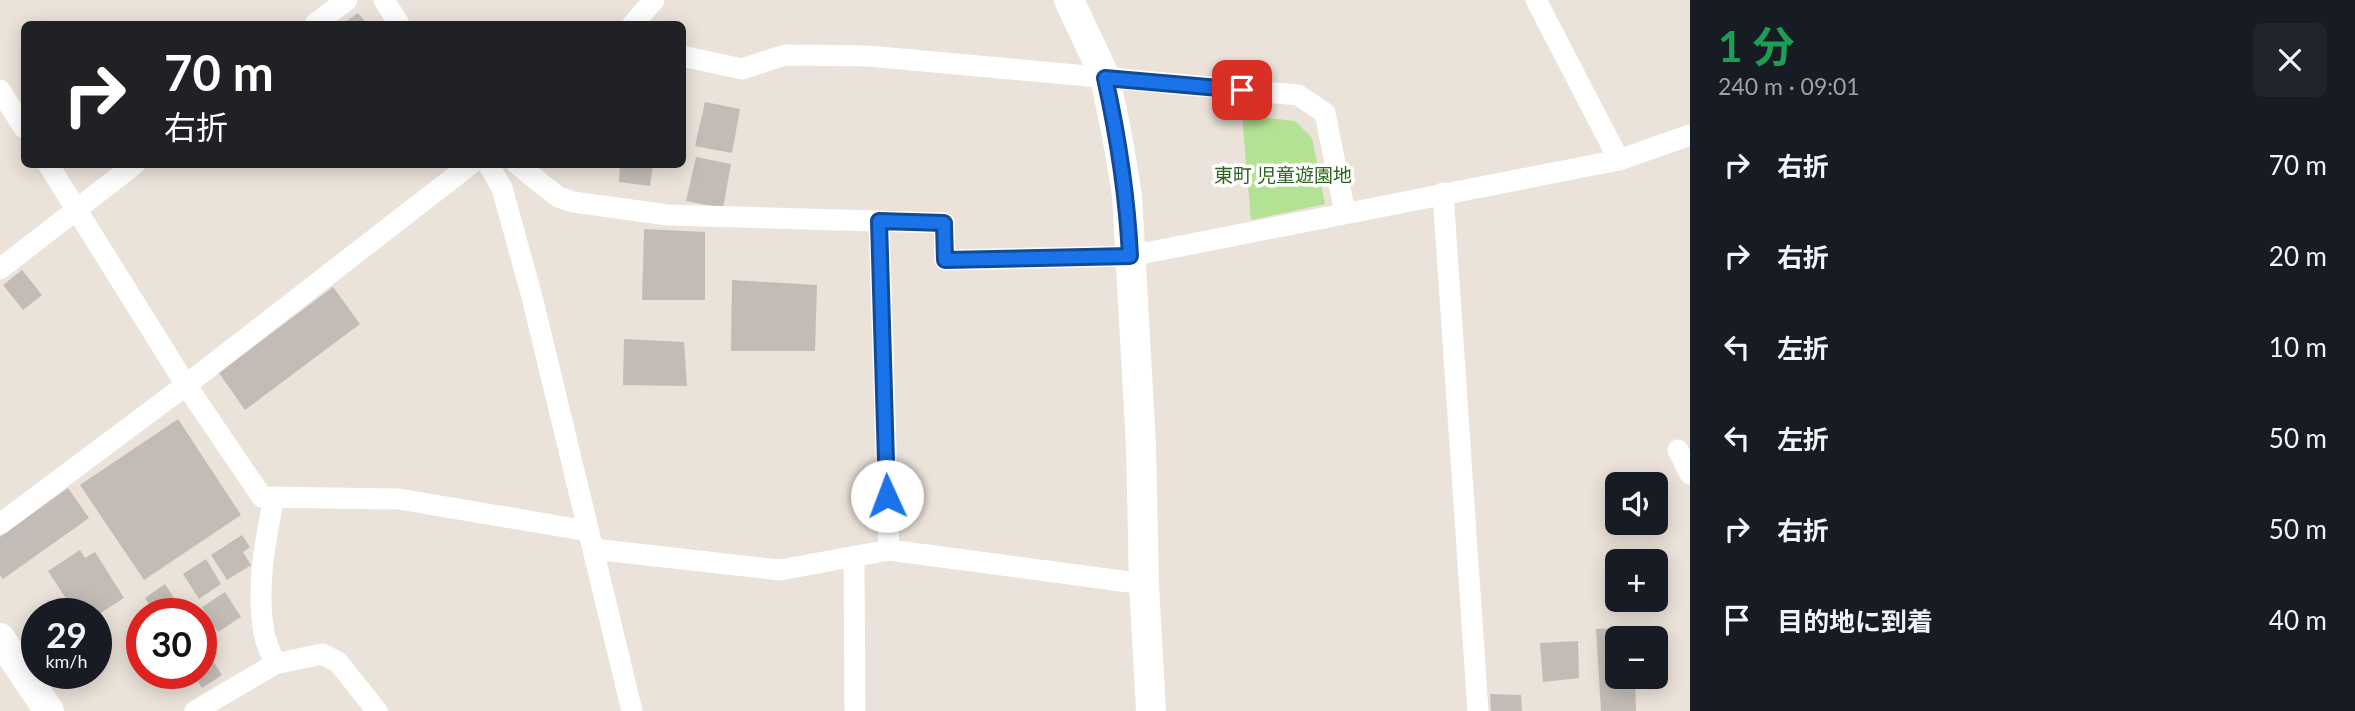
<!DOCTYPE html>
<html lang="ja">
<meta charset="utf-8">
<style>
:root{--surface:#171b24;--page:#20242c;--text:#f1f3f6;--muted:#9ea1a6}
body{margin:0;font-family:Lato,"Noto Sans JP",sans-serif;background:var(--page);color:var(--text);height:100vh;display:flex;flex-direction:column;font-size:26px;white-space:nowrap}
*{box-sizing:border-box;margin:0}
p{font-size:23px;color:var(--muted)}
.icon{flex:none;width:38px;height:38px;fill:none;stroke:currentColor;stroke-width:2;stroke-linecap:round;stroke-linejoin:round}
.map{position:relative;flex:1;overflow:hidden}
.panel{display:flex;flex-direction:column;background:var(--surface);width:665px}
.panel>*{flex:none}
.banner{position:absolute;left:21px;top:21px;width:665px;height:147px;border-radius:10px;box-shadow:0 4px 18px #0003;background:#202124;color:#fff;overflow:hidden}
.tools{position:absolute;left:1605px;top:472px;display:grid;gap:14px}
.tools a{display:grid;place-items:center;width:63px;height:63px;border-radius:10px;background:var(--surface);box-shadow:0 4px 18px #0003;font-size:35px}
.speed{position:absolute;left:21px;top:598px;display:flex;gap:14px;font-size:35px;font-weight:700;text-align:center}
.speed>*{display:grid;place-content:center;width:91px;height:91px;border-radius:50%;background:var(--surface);box-shadow:0 4px 18px #0003;line-height:1}
.speed small{font-size:18px;font-weight:400}
.speed .limit{border:10px solid #d22;background:#fff;color:#111}
.pin{position:absolute;display:grid;place-items:center;width:60px;height:60px;color:#fff;margin:-30px;border-radius:14px;box-shadow:0 4px 10px #0006}
.me{position:absolute;width:77px;margin:-38px;rotate:358deg;stroke-linejoin:round;filter:drop-shadow(0 0 5px #0008)}
.turn{display:flex;align-items:center;gap:24px;height:147px;padding:0 28px;font-size:32px}
.turn .icon{width:91px;height:91px;stroke-width:2.5}
.turn b{display:block;font-size:49px;line-height:60px}
.round{display:grid;place-items:center;flex:none;width:74px;height:74px;border-radius:10px;background:var(--page)}
.headline{display:flex;align-items:center;justify-content:space-between;height:119px;padding:0 28px}
h1{font-size:42px;font-weight:700;line-height:52px;color:#1e9e55}
ul{padding:0;list-style:none}
li{display:flex;align-items:center;gap:21px;height:91px;padding:0 28px}
li div{flex:1}
li b{display:block;font-size:26px}
li em{font-style:normal}
main{display:flex;flex:1;min-height:0}
.map>svg:first-child{display:block}
.green{fill:#b4e295}
.building{fill:#c3bcb6}
.lines{fill:none;stroke-linecap:round;stroke-linejoin:round}
.street{stroke:#fff;stroke-width:21}
.secondary{stroke:#fff;stroke-width:30}
.route-casing{stroke:#114b97;stroke-width:18}
.route{stroke:#1a73e8;stroke-width:12}
.labels{text-anchor:middle;stroke-width:7;stroke-linejoin:round;paint-order:stroke}
.park-label{font-size:19px;fill:#2d6419;stroke:#fff}
</style>
<main>
<div class="map">
<svg width="1690" height="711" viewBox="0 0 1690 711">
<rect width="100%" height="100%" fill="#ebe2d9"/>
<!-- green -->
<path class="green" d="M1242,115L1295,121L1312,138L1325,204L1251,220Z"/>
<!-- building -->
<path class="building" d="M358,13L367,24H343Z
M705,102L740,109L732,153L695,146Z
M696,157L731,164L723,208L686,201Z
M620,164H653L650,186L619,182Z
M644,229L705,232V300H642Z
M22,270L42,295L23,310L3,285Z
M732,280L817,285L815,351H731Z
M333,287L360,324L245,410L219,373Z
M624,339L684,342L687,386L623,385Z
M178,419L241,515L144,580L80,485Z
M68,488L89,518L3,579L0,575V537Z
M242,535L250,547L243,552L251,565L227,580L211,555Z
M80,550L85,558L95,552L124,598L96,616L76,614L48,571Z
M206,559L221,584L199,599L183,574Z
M165,584L181,609L173,614H156L145,598Z
M225,592L241,617L218,632L202,607Z
M1633,627V639H1617V677H1635L1636,711H1601L1596,629Z
M1578,641L1579,678L1543,682L1540,643Z
M206,650L222,675L202,688L193,674H201V653Z
M1490,694L1521,695L1522,711H1491Z"/>
<g class="lines">
<!-- street -->
<path class="street" d="M384,0L399,24
M1536,0L1619,160
M315,24L347,0
M633,24L654,0
M682,56L742,69L785,55L868,56L1298,95L1325,113L1345,213
M0,90L24,128
M48,164L186,385L262,497L399,499L588,531
M488,164L502,188L532,297L632,711
M517,164L558,197L573,202L668,215L944,223L945,260L1130,256L1619,160L1690,135
M1443,193L1478,711
M879,221L889,550
M0,269L135,164
M1678,450L1690,474
M274,497C265,542 256,587 264,633C266,643 271,654 275,664
M0,524L186,385L471,164
M593,549L780,570L889,550L1144,584
M854,558L855,711
M195,711L275,664L322,654L338,662L377,711"/>
<!-- secondary -->
<path class="secondary" d="M1069,0L1105,77L1118,141L1127,195L1141,445L1144,584L1151,711
M0,638L49,711"/>
</g>
<g class="lines">
<defs>
<path id="route" d="M887,496L879,221L944,223L945,260L1130,256C1127,195 1118,137 1105,78L1242,90"/>
</defs>
<!-- route casing -->
<use href="#route" class="route-casing"/>
<!-- route -->
<use href="#route" class="route"/>
</g>
<g class="labels">
<!-- park labels -->
<g class="park-label">
<text x="1283" y="182">東町 児童遊園地</text>
</g>
</g>
</svg>
<div class="tools">
<a><svg class="icon" aria-label="sound" viewBox="0 0 24 24"><path d="M4 9h4l5-4v14l-5-4H4zM17 9q2 3 0 6"/></svg></a>
<a>+</a>
<a>−</a>
</div>
<div class="speed"><div>29<small>km/h</small></div><div class="limit">30</div></div>
<div class="pin" style="left:1242px;top:90px;background:#d93025"><svg class="icon" aria-label="arrive" viewBox="0 0 24 24"><path d="M6 21V4h12l-3 4 3 4H6"/></svg></div>
<svg class="me" style="left:887px;top:496px" viewBox="-20 -20 40 40"><circle r="19" fill="#fff"/><path d="M0-13L10 11 0 6-10 11z" fill="#1a73e8"/></svg>
<div class="banner">
<div class="turn"><svg class="icon" aria-label="right" viewBox="0 0 24 24"><path d="M7 20v-9h11M14 6l5 5-5 5"/></svg><div><b>70 m</b>右折</div></div>
</div>
</div>
<section class="panel">
<div class="headline"><div><h1>1 分</h1><p>240 m · 09:01</p></div><a class="round"><svg class="icon" aria-label="close" viewBox="0 0 24 24"><path d="M6 6l12 12M18 6L6 18"/></svg></a></div>
<ul>
<li><svg class="icon" aria-label="right" viewBox="0 0 24 24"><path d="M7 20v-9h11M14 6l5 5-5 5"/></svg><div><b>右折</b></div><em>70 m</em></li>
<li><svg class="icon" aria-label="right" viewBox="0 0 24 24"><path d="M7 20v-9h11M14 6l5 5-5 5"/></svg><div><b>右折</b></div><em>20 m</em></li>
<li><svg class="icon" aria-label="left" viewBox="0 0 24 24"><path d="M17 20v-9H6M10 6l-5 5 5 5"/></svg><div><b>左折</b></div><em>10 m</em></li>
<li><svg class="icon" aria-label="left" viewBox="0 0 24 24"><path d="M17 20v-9H6M10 6l-5 5 5 5"/></svg><div><b>左折</b></div><em>50 m</em></li>
<li><svg class="icon" aria-label="right" viewBox="0 0 24 24"><path d="M7 20v-9h11M14 6l5 5-5 5"/></svg><div><b>右折</b></div><em>50 m</em></li>
<li><svg class="icon" aria-label="arrive" viewBox="0 0 24 24"><path d="M6 21V4h12l-3 4 3 4H6"/></svg><div><b>目的地に到着</b></div><em>40 m</em></li>
</ul>
</section>
</main>
